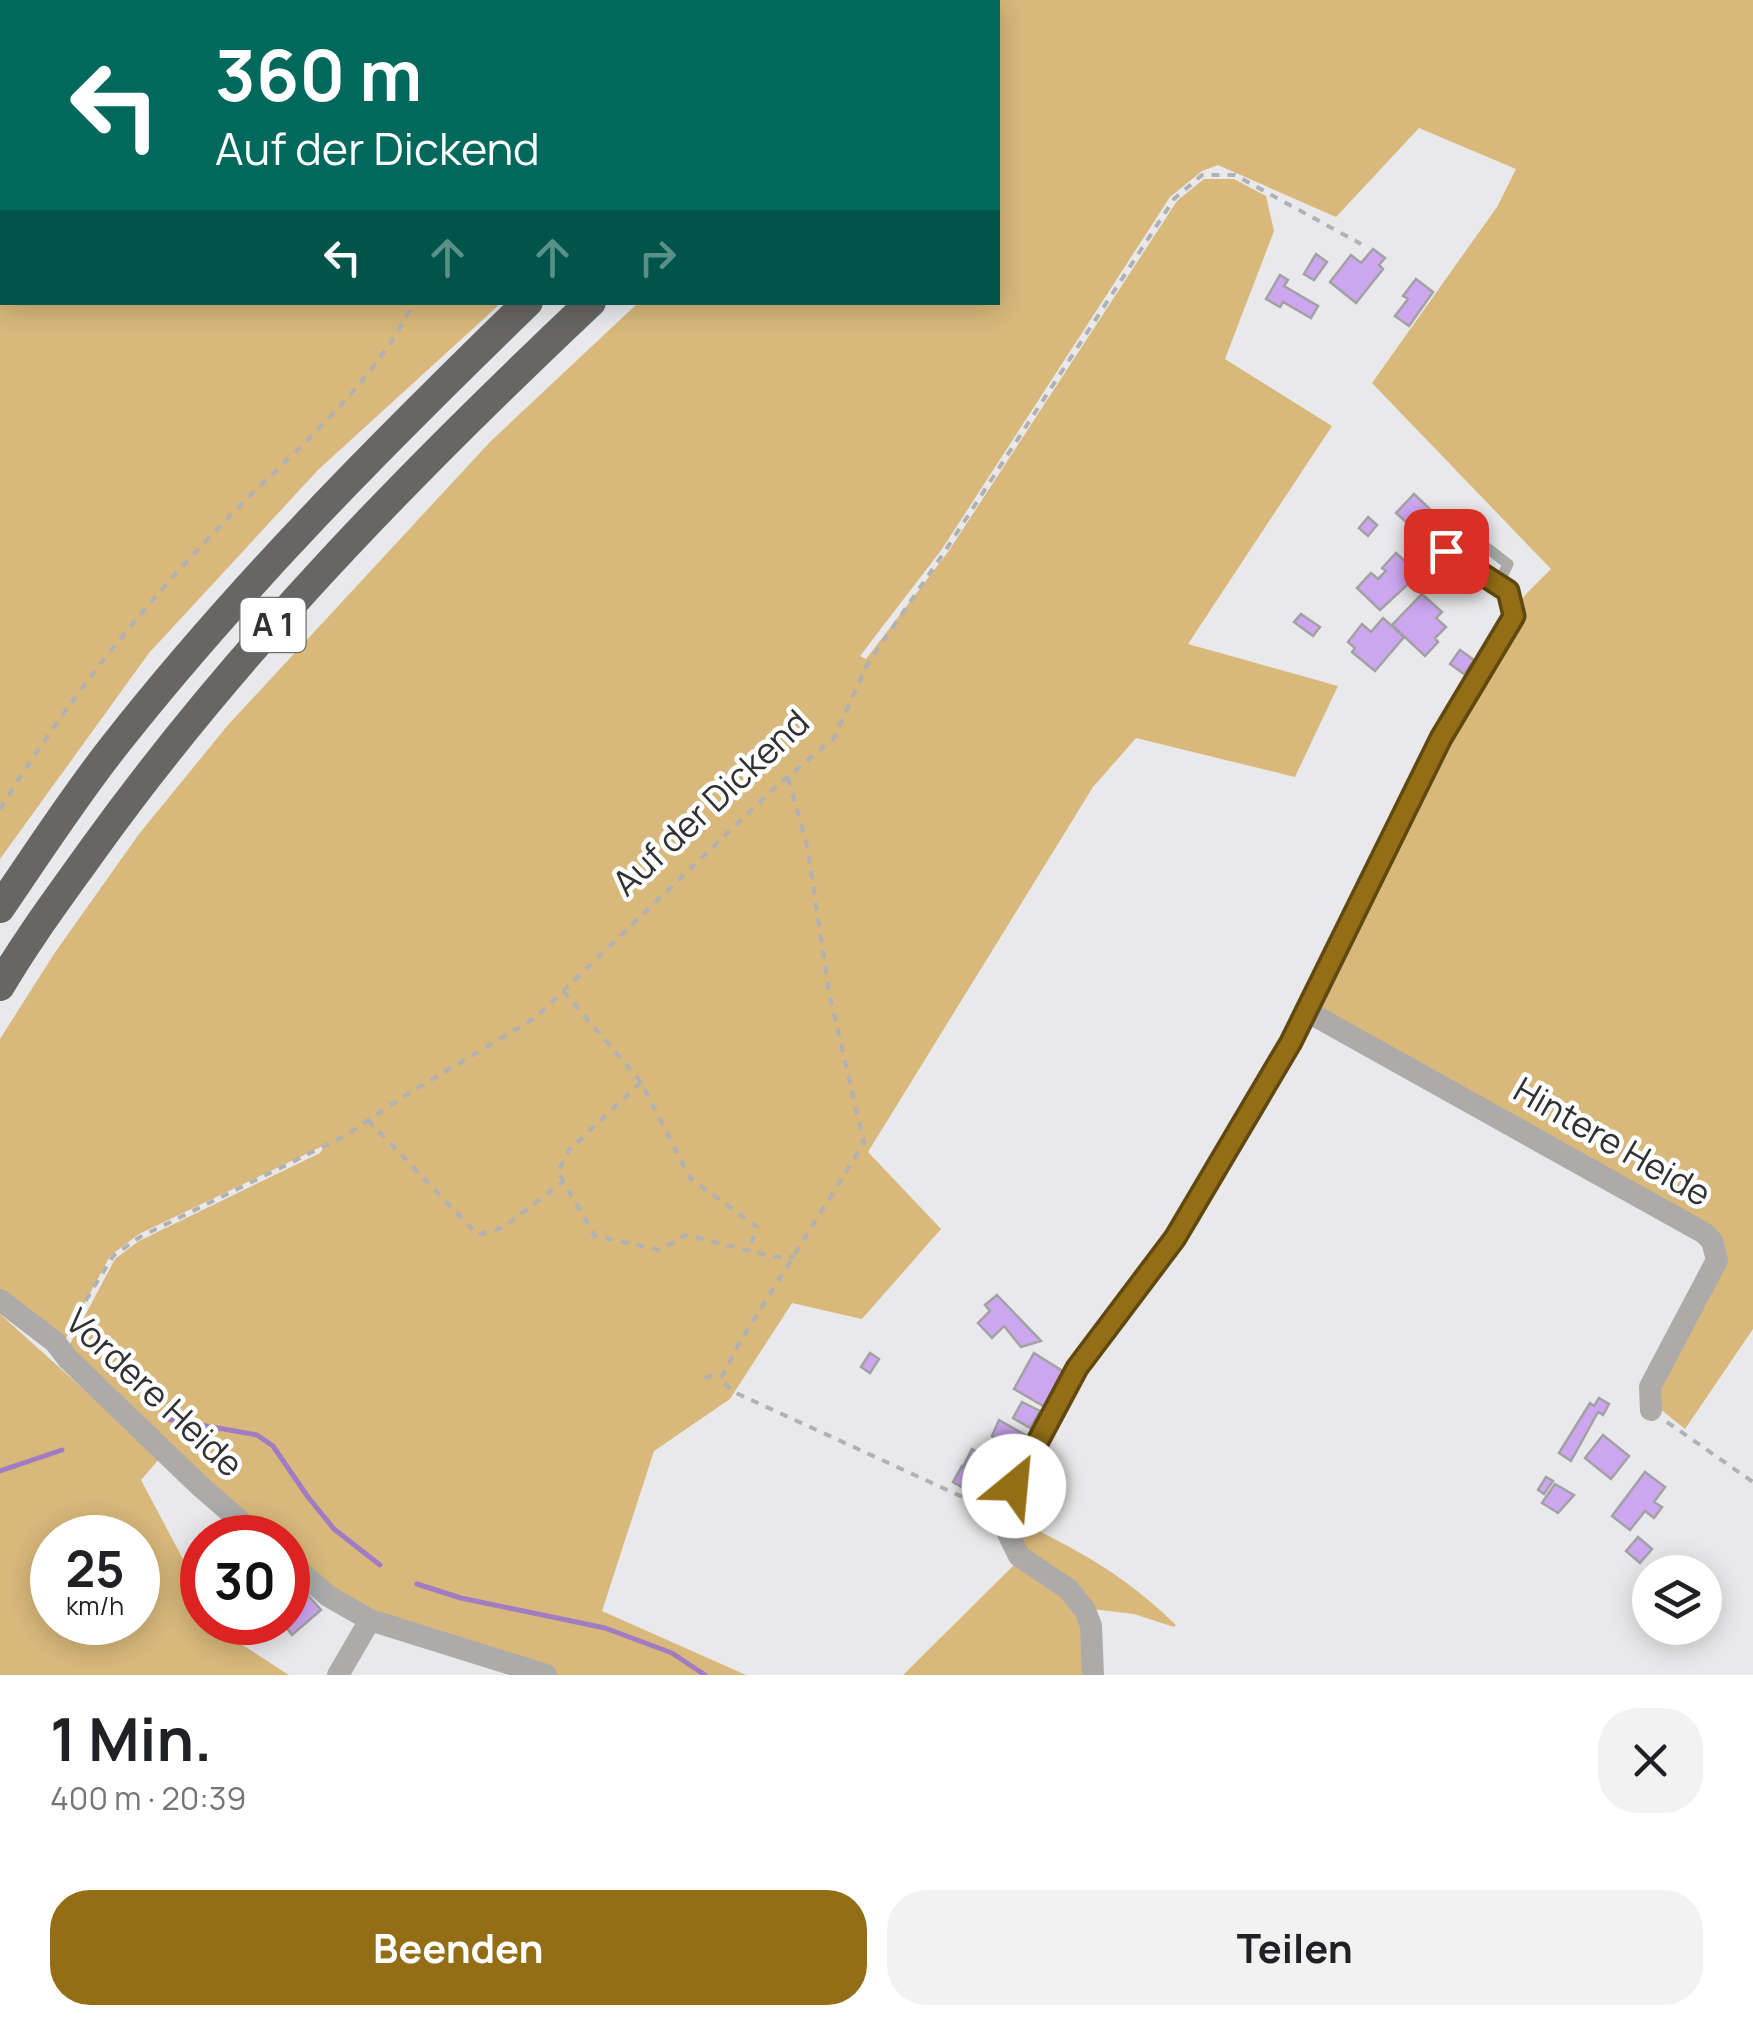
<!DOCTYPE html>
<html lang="de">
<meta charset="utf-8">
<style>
:root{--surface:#fff;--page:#f2f2f2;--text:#202124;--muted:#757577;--accent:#936e16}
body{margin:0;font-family:Manrope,sans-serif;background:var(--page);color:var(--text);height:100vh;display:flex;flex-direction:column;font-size:38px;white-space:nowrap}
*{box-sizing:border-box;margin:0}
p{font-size:32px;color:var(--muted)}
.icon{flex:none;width:55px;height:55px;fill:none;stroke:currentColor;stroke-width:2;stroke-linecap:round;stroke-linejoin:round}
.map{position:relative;height:1675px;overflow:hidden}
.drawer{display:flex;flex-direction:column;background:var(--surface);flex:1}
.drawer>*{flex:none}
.top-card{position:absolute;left:0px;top:0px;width:1000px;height:305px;box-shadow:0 5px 25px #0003;background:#00695c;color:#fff;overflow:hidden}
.buttons{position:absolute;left:1632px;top:1555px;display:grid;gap:20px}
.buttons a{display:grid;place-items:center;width:90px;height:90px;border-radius:50%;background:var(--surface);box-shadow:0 5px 25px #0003;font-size:50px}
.speed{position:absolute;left:30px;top:1515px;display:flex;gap:20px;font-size:50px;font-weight:700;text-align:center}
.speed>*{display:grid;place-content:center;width:130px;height:130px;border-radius:50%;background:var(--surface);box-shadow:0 5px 25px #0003;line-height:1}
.speed small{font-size:25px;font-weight:400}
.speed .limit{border:15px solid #d22;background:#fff;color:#111}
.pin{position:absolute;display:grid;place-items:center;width:85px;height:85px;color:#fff;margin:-42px;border-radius:20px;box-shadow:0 5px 15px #0006}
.me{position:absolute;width:110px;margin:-55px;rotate:28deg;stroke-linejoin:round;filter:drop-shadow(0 0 8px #0008)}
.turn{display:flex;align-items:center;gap:35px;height:210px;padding:0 50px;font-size:45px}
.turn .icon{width:130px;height:130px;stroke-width:2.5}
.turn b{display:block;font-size:70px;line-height:85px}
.lanes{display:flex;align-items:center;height:95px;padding:0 50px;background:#0003;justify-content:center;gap:50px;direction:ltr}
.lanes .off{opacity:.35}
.round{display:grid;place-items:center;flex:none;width:105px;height:105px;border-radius:40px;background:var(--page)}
.summary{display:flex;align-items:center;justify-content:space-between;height:170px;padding:0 50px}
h1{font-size:60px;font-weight:700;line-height:75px}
.action{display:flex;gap:20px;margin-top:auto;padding:20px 50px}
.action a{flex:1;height:115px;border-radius:40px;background:var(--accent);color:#fff;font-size:40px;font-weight:700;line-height:115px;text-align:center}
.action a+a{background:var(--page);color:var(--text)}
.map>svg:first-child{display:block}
.green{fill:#d8b87b;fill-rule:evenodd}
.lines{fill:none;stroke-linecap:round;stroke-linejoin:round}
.stream{stroke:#a27cc3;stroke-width:5}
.building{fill:#cda6f0;stroke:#a2a1a4;stroke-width:2.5}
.path{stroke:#b1b0b2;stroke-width:4;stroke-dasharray:8 8;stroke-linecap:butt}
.service{stroke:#acabaa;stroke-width:11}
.minor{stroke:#acabaa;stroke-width:22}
.motorway{stroke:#676664;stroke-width:30}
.route-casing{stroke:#60480e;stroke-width:25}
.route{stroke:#936e16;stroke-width:18}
.labels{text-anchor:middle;stroke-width:9;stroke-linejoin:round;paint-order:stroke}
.shield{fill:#fff;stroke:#6f6f70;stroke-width:2.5}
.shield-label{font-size:32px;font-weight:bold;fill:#313132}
.street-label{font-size:35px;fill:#313132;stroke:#fff}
</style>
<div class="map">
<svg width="1753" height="1675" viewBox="0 0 1753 1675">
<rect width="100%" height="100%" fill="#e9e8ea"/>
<!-- green -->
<path class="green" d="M0,0H724L2,2V302L501,303L318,470L149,653L0,859Z
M952,0H1753V1329L1685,1429L1659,1408L1656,1395L1722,1252L1316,1009L1428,758L1525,595L1551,569L1372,383L1497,207L1516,169L1419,128L1336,217L1218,165L1202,171L1170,197L942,549L860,656L866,659L948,552L1177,201L1204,179H1234L1266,196L1274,231L1225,359L1332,426L1188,644L1338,686L1295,777L1136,738L1093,787L868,1152L941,1229L862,1319L792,1303L730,1399L654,1451L602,1611L746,1675H557L371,1615L288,1553V1538L269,1537L62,1359L115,1259L139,1241L320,1153L325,1145L139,1234L110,1256L57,1355L0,1303V1039L54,954L139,834L228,725L490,442L638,303L998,302V2H950Z
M0,1314L160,1458L141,1480L202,1595V1622L222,1623L241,1644L289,1675H0ZM52,1538H138V1622H52Z
M1009,1516C1077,1550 1120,1571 1176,1625L1174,1627L1134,1614L1092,1609L1024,1552Z
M1017,1562L1083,1615L1090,1675H903Z"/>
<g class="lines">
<!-- stream -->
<path class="stream" d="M470,2L471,0
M161,1418L257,1435L273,1446L308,1497L334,1529L380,1565
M0,1471L62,1450
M417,1584L461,1598L605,1628L672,1653L705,1675"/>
</g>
<!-- building -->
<path class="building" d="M1373,249L1385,258L1379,265L1383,269L1356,303L1330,282L1351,255L1361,263Z
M1316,254L1327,262L1314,280L1304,274Z
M1280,275L1288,280L1284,286L1318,306L1311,318L1283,302L1280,307L1266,299Z
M1416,279L1433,292L1409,326L1395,316L1408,299L1403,296Z
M1414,494L1453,531L1436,549L1396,513Z
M1368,517L1377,525L1368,536L1359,528Z
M1396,553L1419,574L1380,610L1357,588L1371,573L1378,579L1386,571L1382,568Z
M1422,594L1442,612L1436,618L1446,627L1435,638L1438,642L1425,656L1392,625Z
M1301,614L1320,627L1313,636L1294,622Z
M1383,618L1404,637L1375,671L1352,652L1355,648L1348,642L1362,624L1371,632Z
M1460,650L1474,660L1464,674L1450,664Z
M997,1295L1041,1341L1021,1347L1004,1326L992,1338L978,1323L990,1311L985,1305Z
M870,1353L879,1359L870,1373L861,1367Z
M1034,1353L1064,1372L1045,1407L1014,1389Z
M1599,1398L1609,1404L1603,1415L1598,1412L1571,1461L1559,1453L1590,1403L1594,1406Z
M1022,1402L1040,1411L1030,1428L1013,1418Z
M999,1420L1027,1436L1013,1460L991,1449L996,1439L992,1436Z
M1603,1435L1629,1456L1611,1479L1585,1458Z
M972,1449L986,1457L991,1449L1013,1460L1000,1483L964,1465Z
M962,1466L978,1476L969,1491L953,1482Z
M1645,1472L1665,1487L1654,1502L1662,1507L1654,1518L1645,1511L1630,1530L1612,1516Z
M1546,1477L1553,1481L1544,1494L1538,1490Z
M1555,1484L1574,1495L1558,1513L1542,1503Z
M1638,1537L1652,1549L1640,1563L1626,1551Z
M306,1593L321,1610L292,1635L282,1622H288V1608Z
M235,1622H269L262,1629L258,1624L245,1634Z"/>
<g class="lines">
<!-- path -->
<path class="path" d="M579,2L581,0
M788,778L807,845L829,992L864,1143L738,1345L720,1380L736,1393L980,1505
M0,809C63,707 136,613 220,526C289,454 369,393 414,302
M563,991L641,1082L690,1178L757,1227L749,1251
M641,1082L569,1150L558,1172L595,1236L660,1250L686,1235L774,1257H795
M368,1120L478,1235L502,1228L563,1182
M69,1328L113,1256L140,1237L343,1137L406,1095L535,1018L771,791L834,738L867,665L945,551L1174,199L1202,175H1235L1361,244
M705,1378L711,1376L720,1380
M1667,1422L1753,1482"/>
<!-- service -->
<path class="service" d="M744,2L748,0
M1452,554L1465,531L1508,564L1498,585"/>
<!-- minor -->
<path class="minor" d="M1308,1012L1704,1233L1712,1241L1717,1260L1650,1387L1651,1410
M0,1300L55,1342L68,1359L201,1487L260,1538
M288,1561L328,1596L370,1620L546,1675
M338,1675L370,1620
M1093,1675L1091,1626L1085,1610L1068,1589L1019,1556L998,1513L1077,1367L1188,1219L1308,1012L1441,738L1514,616L1508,591L1446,551L1422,576"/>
<!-- motorway -->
<path class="motorway" d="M843,2L845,0
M907,2L909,0
M0,908C37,854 73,798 114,746C239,587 383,443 528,302
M0,986C28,938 62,893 94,848C238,648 412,471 591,302"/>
</g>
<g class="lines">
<defs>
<path id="route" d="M1014,1486L1077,1368L1175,1238L1291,1042L1441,738L1514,616L1508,591L1446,551"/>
</defs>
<!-- route casing -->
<use href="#route" class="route-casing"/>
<!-- route -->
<use href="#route" class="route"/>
</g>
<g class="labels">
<!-- shield labels -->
<rect class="shield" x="240.5" y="598" width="65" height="54" rx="8"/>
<g class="shield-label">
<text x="273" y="636">A 1</text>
</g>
<!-- street labels -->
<g class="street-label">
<text transform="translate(711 803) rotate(-43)" y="12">Auf der Dickend</text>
<text transform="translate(1612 1142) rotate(30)" y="12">Hintere Heide</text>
<text transform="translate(154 1393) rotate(43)" y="12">Vordere Heide</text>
</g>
</g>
</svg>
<div class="buttons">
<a><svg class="icon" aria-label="layers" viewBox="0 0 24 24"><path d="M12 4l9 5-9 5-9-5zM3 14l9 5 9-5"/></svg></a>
</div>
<div class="speed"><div>25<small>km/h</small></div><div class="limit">30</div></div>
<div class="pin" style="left:1446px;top:551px;background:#d93025"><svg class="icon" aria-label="arrive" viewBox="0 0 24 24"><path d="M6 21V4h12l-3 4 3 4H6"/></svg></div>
<svg class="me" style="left:1014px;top:1486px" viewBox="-20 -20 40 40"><circle r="19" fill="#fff"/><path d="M0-13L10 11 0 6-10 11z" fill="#936e16"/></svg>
<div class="top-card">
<div class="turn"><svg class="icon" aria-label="left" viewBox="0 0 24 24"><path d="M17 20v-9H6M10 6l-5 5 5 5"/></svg><div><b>360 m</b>Auf der Dickend</div></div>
<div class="lanes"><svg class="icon" aria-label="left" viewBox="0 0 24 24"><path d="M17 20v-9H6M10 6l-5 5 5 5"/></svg><svg class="icon off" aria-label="ahead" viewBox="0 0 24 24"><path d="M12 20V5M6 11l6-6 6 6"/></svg><svg class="icon off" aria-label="ahead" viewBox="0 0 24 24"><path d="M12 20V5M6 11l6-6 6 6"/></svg><svg class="icon off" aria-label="right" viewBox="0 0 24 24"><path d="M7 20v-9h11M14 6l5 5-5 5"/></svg></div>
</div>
</div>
<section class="drawer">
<div class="summary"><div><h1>1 Min.</h1><p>400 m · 20:39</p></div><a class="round"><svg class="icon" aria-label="close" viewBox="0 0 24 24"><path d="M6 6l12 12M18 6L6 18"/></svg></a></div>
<div class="action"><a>Beenden</a><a>Teilen</a></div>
</section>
